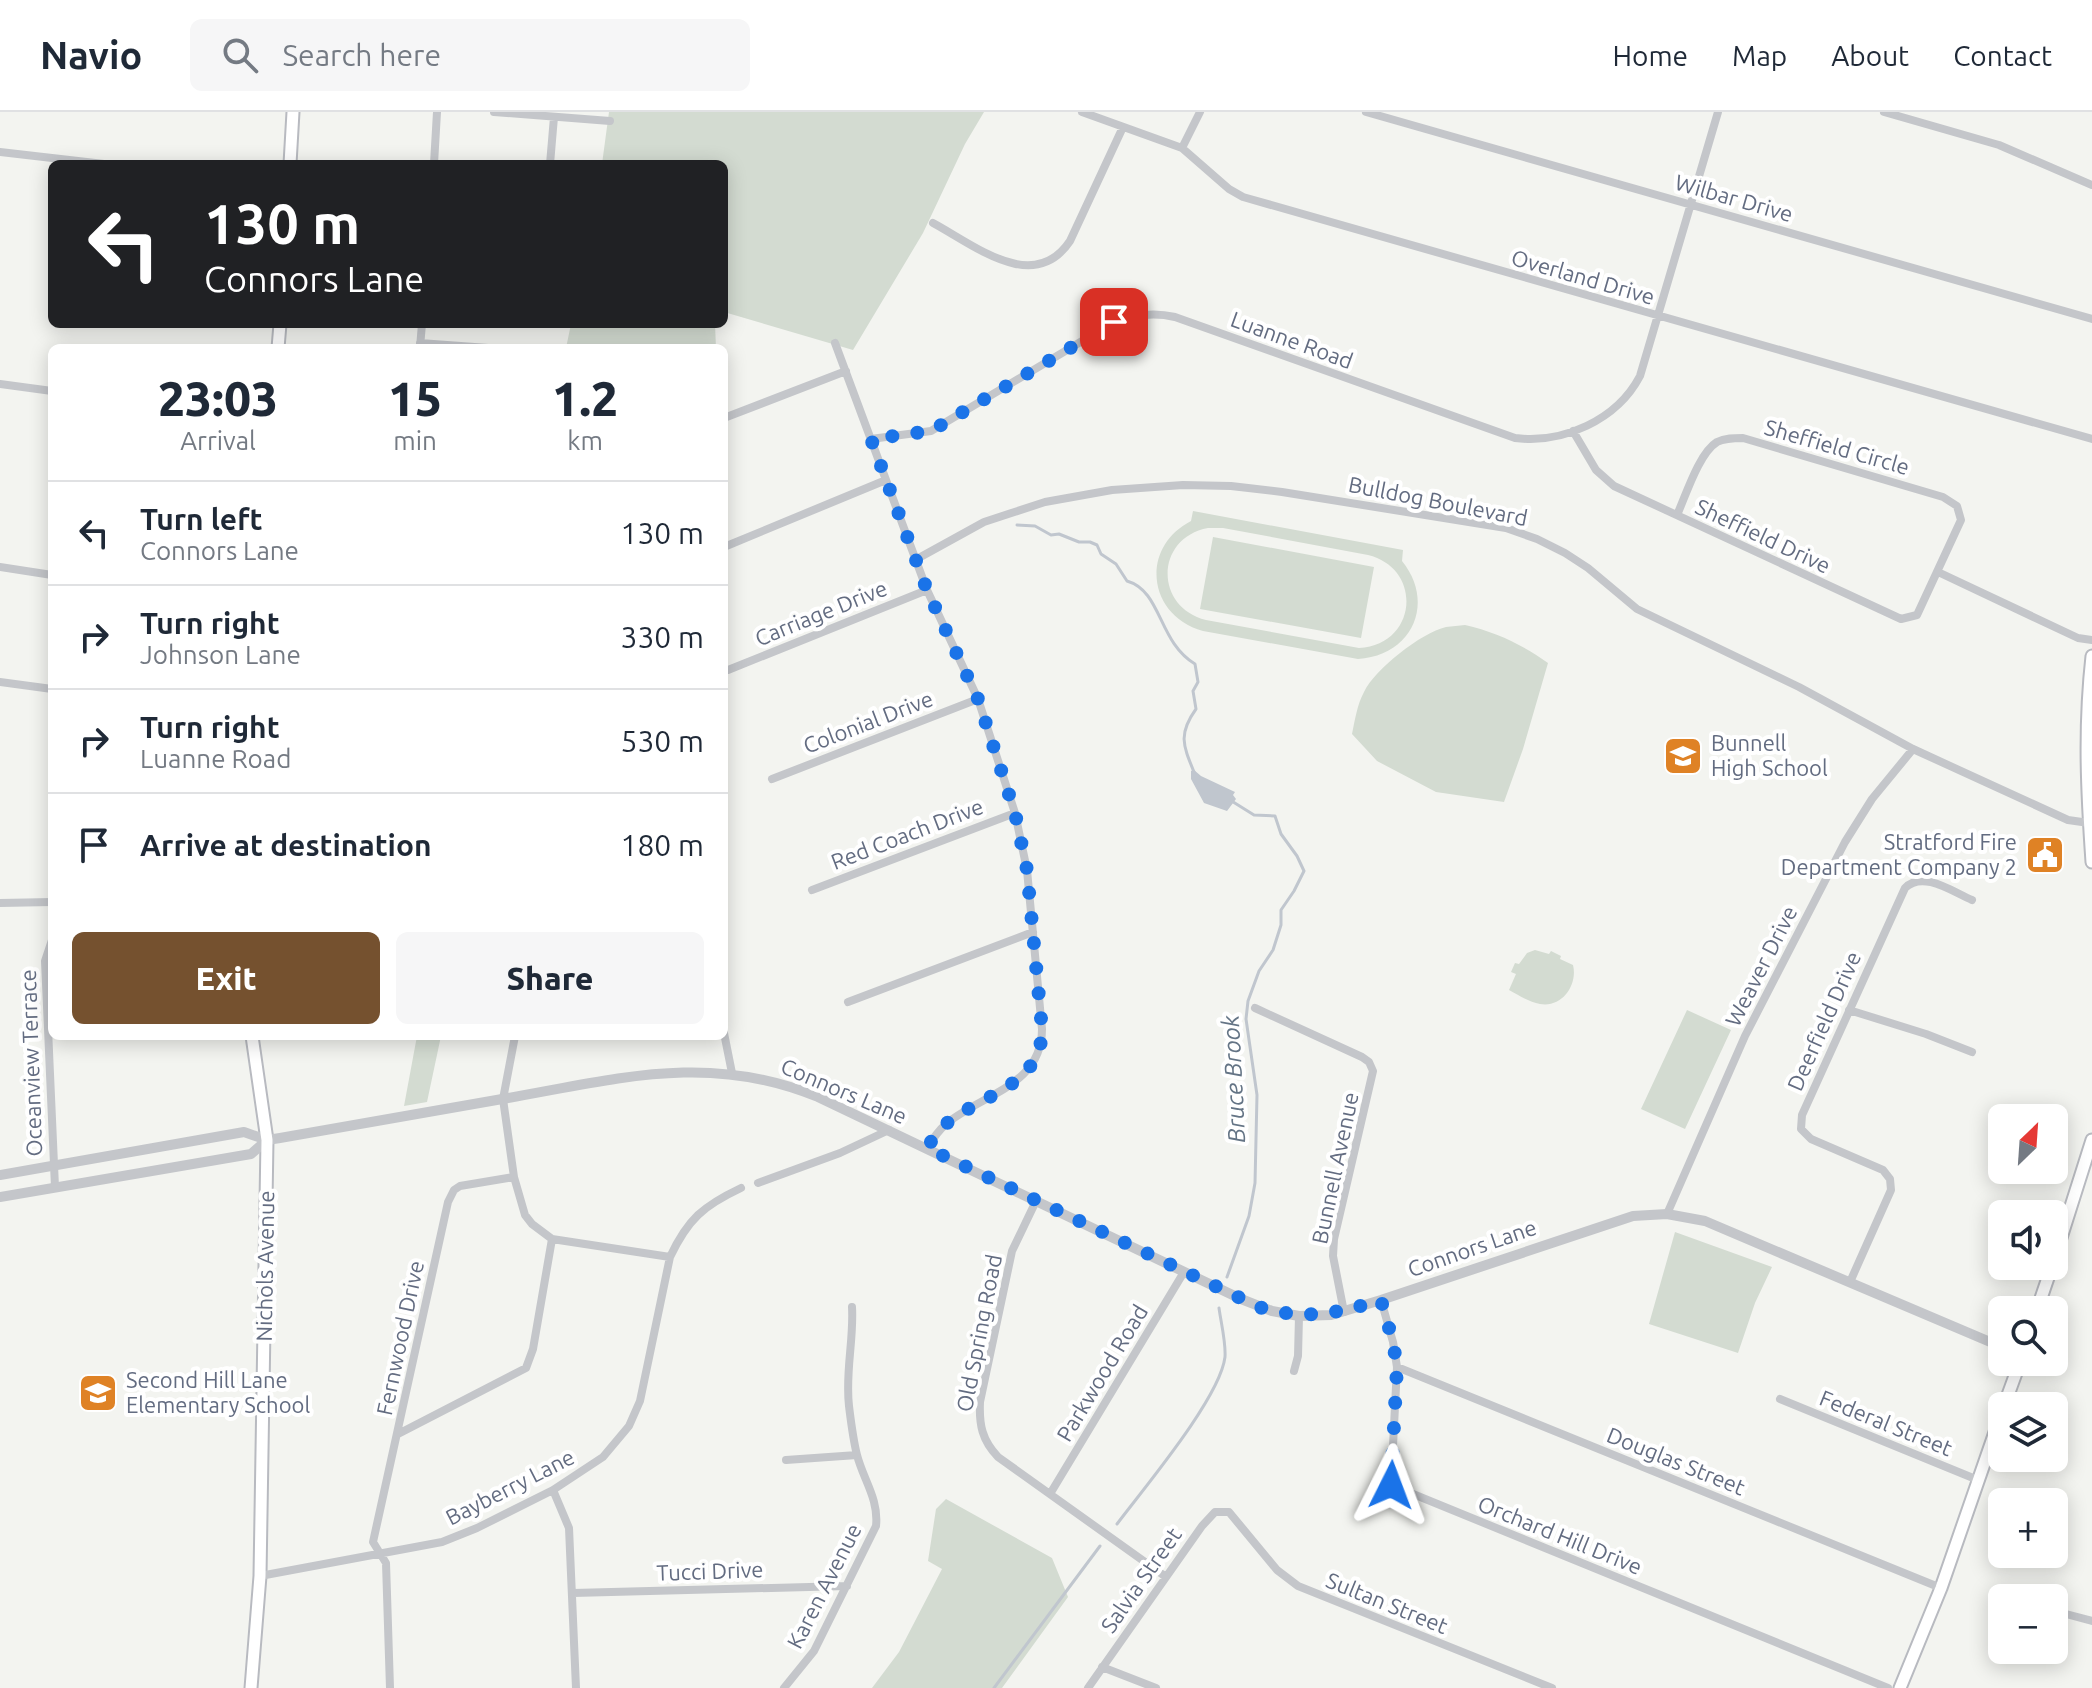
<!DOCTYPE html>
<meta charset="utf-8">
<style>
:root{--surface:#fff;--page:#f6f6f7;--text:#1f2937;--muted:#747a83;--line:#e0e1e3;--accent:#75512f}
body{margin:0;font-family:Ubuntu,sans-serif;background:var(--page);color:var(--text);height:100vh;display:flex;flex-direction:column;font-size:30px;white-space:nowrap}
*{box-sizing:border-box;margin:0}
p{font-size:26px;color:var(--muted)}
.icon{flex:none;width:44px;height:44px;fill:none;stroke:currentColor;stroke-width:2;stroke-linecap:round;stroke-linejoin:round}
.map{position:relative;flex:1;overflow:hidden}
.sheet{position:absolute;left:48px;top:232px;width:680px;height:696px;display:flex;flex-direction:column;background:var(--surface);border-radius:12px;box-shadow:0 4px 20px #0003}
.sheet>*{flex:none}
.hud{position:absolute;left:48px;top:48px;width:680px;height:168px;border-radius:12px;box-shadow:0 4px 20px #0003;background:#202124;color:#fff;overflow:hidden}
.needle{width:52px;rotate:25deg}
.tools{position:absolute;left:1988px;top:992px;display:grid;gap:16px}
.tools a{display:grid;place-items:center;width:80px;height:80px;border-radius:12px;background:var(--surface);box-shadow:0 4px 20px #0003;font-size:40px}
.pin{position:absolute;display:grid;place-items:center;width:68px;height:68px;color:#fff;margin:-34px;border-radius:16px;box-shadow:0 4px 12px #0006}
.me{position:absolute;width:88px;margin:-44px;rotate:3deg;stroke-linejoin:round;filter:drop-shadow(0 0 6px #0008)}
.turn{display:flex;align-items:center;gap:28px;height:168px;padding:0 24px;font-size:36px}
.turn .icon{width:104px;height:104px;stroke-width:2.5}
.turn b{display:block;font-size:56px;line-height:68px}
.eta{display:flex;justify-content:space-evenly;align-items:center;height:136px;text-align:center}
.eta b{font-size:48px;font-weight:800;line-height:56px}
.button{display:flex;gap:16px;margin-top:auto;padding:16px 24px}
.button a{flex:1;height:92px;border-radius:12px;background:var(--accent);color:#fff;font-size:32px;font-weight:800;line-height:92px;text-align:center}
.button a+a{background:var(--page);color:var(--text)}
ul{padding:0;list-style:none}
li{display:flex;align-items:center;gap:24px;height:104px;padding:0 24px;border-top:2px solid var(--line)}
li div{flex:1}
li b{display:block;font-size:30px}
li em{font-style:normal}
header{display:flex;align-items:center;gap:48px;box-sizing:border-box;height:112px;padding:0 40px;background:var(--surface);border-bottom:2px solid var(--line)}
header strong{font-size:38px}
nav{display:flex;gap:44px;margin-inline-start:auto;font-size:28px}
.search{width:560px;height:72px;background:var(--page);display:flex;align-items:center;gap:20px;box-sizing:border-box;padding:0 28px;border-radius:12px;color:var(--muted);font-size:30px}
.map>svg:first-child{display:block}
.green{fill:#d3dbd1;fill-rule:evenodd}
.water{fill:#c0c6ce}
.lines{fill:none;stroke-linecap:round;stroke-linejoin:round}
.stream{stroke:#c0c6ce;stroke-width:3}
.secondary-casing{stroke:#b8bac0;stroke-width:15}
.minor{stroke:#c4c6ca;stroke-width:8}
.tertiary{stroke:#c4c6ca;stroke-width:10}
.secondary{stroke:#fff;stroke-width:11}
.route{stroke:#1a73e8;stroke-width:14;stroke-dasharray:0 25.2}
.labels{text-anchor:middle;stroke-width:8;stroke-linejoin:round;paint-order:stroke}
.street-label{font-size:22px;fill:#636c81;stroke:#fff}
.poi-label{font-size:22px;fill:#636c81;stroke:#fff;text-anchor:start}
.water-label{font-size:24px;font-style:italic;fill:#647485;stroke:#fff}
</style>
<header>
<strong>Navio</strong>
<div class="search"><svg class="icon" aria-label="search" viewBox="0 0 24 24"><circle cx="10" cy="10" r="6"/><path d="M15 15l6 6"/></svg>Search here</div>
<nav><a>Home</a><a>Map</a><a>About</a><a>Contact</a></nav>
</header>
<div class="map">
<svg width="2092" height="1576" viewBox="0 0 2092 1576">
<rect width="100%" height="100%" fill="#f3f4f0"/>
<!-- green -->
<path class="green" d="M609,0H984L965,32L923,121L853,238L724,200V52H602Z
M571,212H715L716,236H566Z
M1193,399L1403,438L1402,449C1436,491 1412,544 1358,547L1203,519C1148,504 1139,436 1191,409ZM1208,416H1223L1368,443C1424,457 1417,533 1359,536L1206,508C1154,495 1155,426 1208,416Z
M1213,425L1374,455L1361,526L1200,497Z
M1465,513C1496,520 1523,533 1548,551L1523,637L1504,690L1436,680L1377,649L1352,622C1355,608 1357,593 1364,580C1375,557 1421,521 1446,515C1452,514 1459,514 1465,513Z
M1535,838L1549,842L1551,839L1561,844L1560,847L1573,853C1578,873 1562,896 1540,892C1529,890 1518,883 1509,878L1516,862L1511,860L1515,851L1519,852L1527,841Z
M1687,898L1731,918L1685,1017L1641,997Z
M417,924H441L427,990L404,994Z
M1675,1120L1772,1155L1755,1191L1738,1241L1649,1212Z
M946,1387L1052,1446L1068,1485L1002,1576H872L899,1540L942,1457L928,1449L936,1397Z"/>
<!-- water -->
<path class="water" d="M1194,658L1201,664L1235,680L1233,683L1236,687L1227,699L1204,691L1191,667V659Z"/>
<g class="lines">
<!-- stream -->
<path class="stream" d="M1017,413L1035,414L1051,423L1059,422L1079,430H1090L1097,433L1101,442L1116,452L1127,469C1162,479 1158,530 1195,552L1198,570L1193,579L1196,597C1178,622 1183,633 1194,660
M1227,1165L1249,1104L1255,1071L1257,983L1246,907L1248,889L1259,859L1273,838L1281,813V798L1294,779L1304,759L1297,744L1281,722L1275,704L1254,703L1230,688
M1117,1412C1144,1376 1220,1286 1225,1245C1226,1230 1221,1211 1219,1196
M994,1576L1100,1434"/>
<defs>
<path id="secondary" d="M290,52L293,0
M278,236L280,212
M2092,544C2084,616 2087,678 2092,750
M2054,1148L2092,1028
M2037,1198L2052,1154
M2004,1294L2020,1250
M251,1576L260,1464L267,1028L252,924
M1900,1576L1941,1476L2002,1300"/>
</defs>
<!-- secondary casing -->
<use href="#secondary" class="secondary-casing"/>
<!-- minor -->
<path class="minor" d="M494,0L610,9
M1082,0L1182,36L1229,77L1243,85L2092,327
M1366,0L2092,207
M1884,0L1999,33L2092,73
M1182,36L1200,0
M0,40L104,52
M434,52L437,0
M550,52L554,5
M933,111C974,133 1034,183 1070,129L1123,15
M420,231L488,236
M835,231L927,478L978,587L1015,701L1027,758L1042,917C1042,974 982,982 946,1012C938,1019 932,1028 927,1036
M420,235L422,212
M0,272L52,279
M724,306L846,259
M1573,319L1596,358L1614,374L1901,507L1917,503L1961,408L1957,394L1943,385L1743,326C1734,326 1725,326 1717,330C1699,341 1686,383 1677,403
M871,327L931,319L1114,210C1135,203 1153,200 1175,205L1515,326C1563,332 1617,308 1640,264L1718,0
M724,435L886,368
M915,448L984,410L1045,390L1112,378L1183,373L1231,374L1282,380L1506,416L1537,427L1565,441L1588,456L1637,497L1799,575L1913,637L2068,708L2089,711
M0,455L52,463
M1938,460L2078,526L2092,528
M728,558L927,478
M0,570L52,577
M772,667L978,587
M812,778L1015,701
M0,791L52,790
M52,828L45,849L55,1075
M848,890L1033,820
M1255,896L1362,945L1369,950L1373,959L1334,1127L1333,1144L1344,1200
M1849,898L1926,922L1972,940
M724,921L732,961
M515,924L503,987L514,1065L525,1103L532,1112L552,1127L670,1145
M758,1071L840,1041L889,1018
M1036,1089L1012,1139L980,1290C979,1313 982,1328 998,1345L1166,1465
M1667,1102L1745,924L1845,730L1872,687L1913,637
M1850,1170L1891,1078L1890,1067L1883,1058L1811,1027L1801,1017L1802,1003L1905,776C1923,758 1953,780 1972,788
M1381,1188L1393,1230L1397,1255L1391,1373L1888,1576
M1397,1255L1941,1476
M1294,1259L1298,1244L1299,1204
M1780,1287L1978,1368
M398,1322L526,1256L533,1237L552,1127
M786,1348L857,1343
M553,1378L569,1416L576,1576
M1050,1382L1184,1160
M260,1464L442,1430L477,1416L553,1378L603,1345L629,1314L640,1289L670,1145C688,1107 703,1094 741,1076
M573,1481L847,1474
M2066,1502L2092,1509
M1102,1555L1156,1576
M390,1576L386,1451L373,1430L448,1090L454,1078L460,1074L514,1065
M784,1576L814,1539L876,1414C879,1387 863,1367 857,1343C853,1327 851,1310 849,1294C845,1260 854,1228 852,1195
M1088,1576L1202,1414L1215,1400H1229L1277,1458L1298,1474L1552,1576"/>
<!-- tertiary -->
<path class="tertiary" d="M0,1063L244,1020L267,1028
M0,1085L251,1042L267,1028L280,1026C356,1012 432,999 508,986C618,967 709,940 818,985L1241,1187L1272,1199L1299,1204L1331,1203L1381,1188L1633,1104L1667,1102L1705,1109L2002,1235"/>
<!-- secondary -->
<use href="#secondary" class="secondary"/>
</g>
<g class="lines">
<!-- route -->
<path class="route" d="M1114,210L931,319L871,327L927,478L978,587L1015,701L1027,758L1042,917C1042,974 982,982 946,1012C938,1019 932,1028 927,1036L1259,1195C1303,1209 1338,1201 1381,1188L1393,1230L1397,1255L1391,1373"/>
</g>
<!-- icons -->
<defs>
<symbol id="school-square" viewBox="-11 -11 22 22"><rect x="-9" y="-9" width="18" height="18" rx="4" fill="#df8225" stroke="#fff"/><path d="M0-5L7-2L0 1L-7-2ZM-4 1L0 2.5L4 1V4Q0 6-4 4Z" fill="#fff"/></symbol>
<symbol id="civic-square" viewBox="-11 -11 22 22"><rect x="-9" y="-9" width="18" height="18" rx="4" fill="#df8225" stroke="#fff"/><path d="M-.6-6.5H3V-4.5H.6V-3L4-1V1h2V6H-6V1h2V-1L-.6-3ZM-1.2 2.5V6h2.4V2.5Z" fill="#fff"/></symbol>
</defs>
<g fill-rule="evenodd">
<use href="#school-square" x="1661" y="622" width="44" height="44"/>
<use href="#civic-square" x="2023" y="721" width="44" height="44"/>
<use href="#school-square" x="76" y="1259" width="44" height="44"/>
</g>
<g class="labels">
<!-- street labels -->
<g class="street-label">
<text transform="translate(1734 86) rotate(16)" y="8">Wilbar Drive</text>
<text transform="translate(1583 165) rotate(16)" y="8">Overland Drive</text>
<text transform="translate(1292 228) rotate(20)" y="8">Luanne Road</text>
<text transform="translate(1837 335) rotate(16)" y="8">Sheffield Circle</text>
<text transform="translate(1438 389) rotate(11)" y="8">Bulldog Boulevard</text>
<text transform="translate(1763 424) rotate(25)" y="8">Sheffield Drive</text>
<text transform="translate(821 501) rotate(-22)" y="8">Carriage Drive</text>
<text transform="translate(868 610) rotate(-21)" y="8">Colonial Drive</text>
<text transform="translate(907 722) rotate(-21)" y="8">Red Coach Drive</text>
<text transform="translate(1761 854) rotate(-63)" y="8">Weaver Drive</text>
<text transform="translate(1824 909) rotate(-66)" y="8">Deerfield Drive</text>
<text transform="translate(31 951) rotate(-92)" y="8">Oceanview Terrace</text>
<text transform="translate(844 979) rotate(23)" y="8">Connors Lane</text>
<text transform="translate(1335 1056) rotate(-78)" y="8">Bunnell Avenue</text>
<text transform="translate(1472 1136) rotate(-19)" y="8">Connors Lane</text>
<text transform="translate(265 1154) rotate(-89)" y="8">Nichols Avenue</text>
<text transform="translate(979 1221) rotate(-79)" y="8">Old Spring Road</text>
<text transform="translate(400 1226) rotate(-78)" y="8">Fernwood Drive</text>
<text transform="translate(1102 1261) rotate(-59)" y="8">Parkwood Road</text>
<text transform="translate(1886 1311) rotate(22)" y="8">Federal Street</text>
<text transform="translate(1676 1349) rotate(22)" y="8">Douglas Street</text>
<text transform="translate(510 1375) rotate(-27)" y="8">Bayberry Lane</text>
<text transform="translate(1560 1423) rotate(22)" y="8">Orchard Hill Drive</text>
<text transform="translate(710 1459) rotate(-2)" y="8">Tucci Drive</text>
<text transform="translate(1141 1468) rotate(-55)" y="8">Salvia Street</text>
<text transform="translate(824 1474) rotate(-63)" y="8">Karen Avenue</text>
<text transform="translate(1387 1491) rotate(22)" y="8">Sultan Street</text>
</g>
<!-- poi labels -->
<g class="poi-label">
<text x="1711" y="639">Bunnell<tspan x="1711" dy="25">High School</tspan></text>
<text x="2017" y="738" text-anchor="end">Stratford Fire<tspan x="2017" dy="25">Department Company 2</tspan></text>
<text x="126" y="1276">Second Hill Lane<tspan x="126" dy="25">Elementary School</tspan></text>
</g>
<!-- water labels -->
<g class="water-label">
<text transform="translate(1234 967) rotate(-93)" y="8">Bruce Brook</text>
</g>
</g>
</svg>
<div class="tools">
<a><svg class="needle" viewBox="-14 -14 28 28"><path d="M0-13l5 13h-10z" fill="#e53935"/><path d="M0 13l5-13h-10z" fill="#747a83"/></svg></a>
<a><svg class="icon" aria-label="sound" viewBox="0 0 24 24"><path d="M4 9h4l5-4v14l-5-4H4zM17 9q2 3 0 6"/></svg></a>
<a><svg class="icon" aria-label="search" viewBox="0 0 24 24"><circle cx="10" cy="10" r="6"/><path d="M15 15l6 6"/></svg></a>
<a><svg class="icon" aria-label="layers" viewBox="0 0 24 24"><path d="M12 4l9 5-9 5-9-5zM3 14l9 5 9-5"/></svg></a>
<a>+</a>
<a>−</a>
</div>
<div class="pin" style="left:1114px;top:210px;background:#d93025"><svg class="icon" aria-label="arrive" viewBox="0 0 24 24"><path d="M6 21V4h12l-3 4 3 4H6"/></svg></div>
<svg class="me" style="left:1391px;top:1373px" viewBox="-20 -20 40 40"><path d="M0-17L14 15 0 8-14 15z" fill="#1a73e8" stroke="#fff" stroke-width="4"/></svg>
<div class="hud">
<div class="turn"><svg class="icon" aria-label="left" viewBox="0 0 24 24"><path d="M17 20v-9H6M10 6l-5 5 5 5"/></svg><div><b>130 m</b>Connors Lane</div></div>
</div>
<section class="sheet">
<div class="eta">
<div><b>23:03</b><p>Arrival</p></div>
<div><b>15</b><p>min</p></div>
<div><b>1.2</b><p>km</p></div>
</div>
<ul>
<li><svg class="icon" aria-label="left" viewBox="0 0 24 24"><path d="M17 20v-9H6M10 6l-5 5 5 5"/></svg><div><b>Turn left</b><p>Connors Lane</p></div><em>130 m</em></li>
<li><svg class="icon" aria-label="right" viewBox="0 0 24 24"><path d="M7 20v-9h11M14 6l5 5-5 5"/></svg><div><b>Turn right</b><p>Johnson Lane</p></div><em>330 m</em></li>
<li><svg class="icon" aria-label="right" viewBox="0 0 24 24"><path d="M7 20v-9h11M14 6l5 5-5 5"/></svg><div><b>Turn right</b><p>Luanne Road</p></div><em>530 m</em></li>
<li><svg class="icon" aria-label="arrive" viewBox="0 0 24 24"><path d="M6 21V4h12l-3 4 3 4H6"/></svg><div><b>Arrive at destination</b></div><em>180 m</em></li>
</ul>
<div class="button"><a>Exit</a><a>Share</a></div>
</section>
</div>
